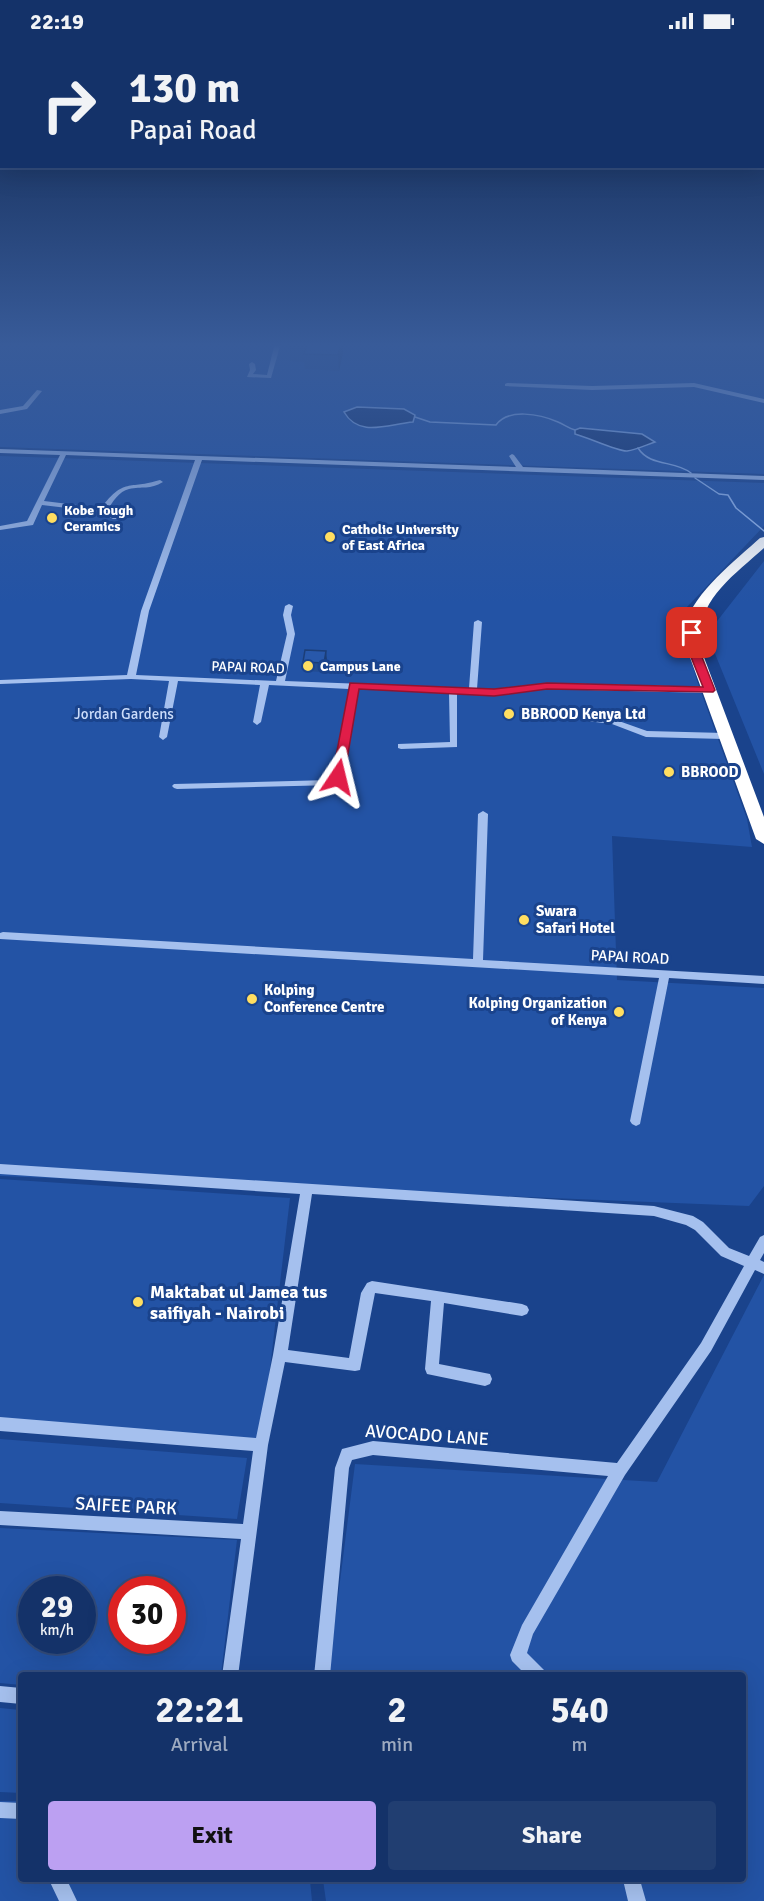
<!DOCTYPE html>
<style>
:root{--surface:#143269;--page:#213e71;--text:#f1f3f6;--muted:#9daac0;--line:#334d7d;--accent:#bca0f2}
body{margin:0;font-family:Signika,sans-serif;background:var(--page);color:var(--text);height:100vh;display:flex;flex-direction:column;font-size:22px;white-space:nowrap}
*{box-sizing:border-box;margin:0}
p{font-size:20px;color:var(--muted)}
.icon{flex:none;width:33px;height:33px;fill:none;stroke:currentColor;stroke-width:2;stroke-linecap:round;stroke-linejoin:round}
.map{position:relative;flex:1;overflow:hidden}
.sheet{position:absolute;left:18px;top:1630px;width:728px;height:210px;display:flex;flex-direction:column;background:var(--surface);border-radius:6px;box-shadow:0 6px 24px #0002,0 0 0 2px var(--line)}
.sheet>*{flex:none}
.top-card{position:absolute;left:0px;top:0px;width:765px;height:126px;box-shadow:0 6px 24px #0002,0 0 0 2px var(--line);background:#143269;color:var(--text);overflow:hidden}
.speed{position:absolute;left:18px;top:1534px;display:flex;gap:12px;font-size:30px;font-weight:700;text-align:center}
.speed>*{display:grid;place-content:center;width:78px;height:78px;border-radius:50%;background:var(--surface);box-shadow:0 6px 24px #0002,0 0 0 2px var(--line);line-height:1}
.speed small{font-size:15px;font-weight:400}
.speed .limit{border:9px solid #d22;background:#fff;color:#111}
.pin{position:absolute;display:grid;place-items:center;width:51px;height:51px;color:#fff;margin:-26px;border-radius:12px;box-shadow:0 3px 9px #0006}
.me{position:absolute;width:66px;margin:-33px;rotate:10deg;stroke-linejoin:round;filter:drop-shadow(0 0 4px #0008)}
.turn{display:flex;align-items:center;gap:21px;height:126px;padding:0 30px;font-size:27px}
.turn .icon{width:78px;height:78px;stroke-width:2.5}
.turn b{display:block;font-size:42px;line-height:51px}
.eta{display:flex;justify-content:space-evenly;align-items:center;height:102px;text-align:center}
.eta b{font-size:36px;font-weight:700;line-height:42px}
.primary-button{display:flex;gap:12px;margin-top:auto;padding:12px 30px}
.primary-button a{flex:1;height:69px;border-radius:6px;background:var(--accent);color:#111;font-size:24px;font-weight:700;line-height:69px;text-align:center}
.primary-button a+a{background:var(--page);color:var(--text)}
.status{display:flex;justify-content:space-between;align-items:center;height:42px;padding:0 30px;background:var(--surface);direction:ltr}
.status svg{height:16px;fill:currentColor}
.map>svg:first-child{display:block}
.green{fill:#2353a5;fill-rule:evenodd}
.water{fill:#11306a;stroke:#98baf0;stroke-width:1.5}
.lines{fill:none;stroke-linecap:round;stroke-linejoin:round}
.stream{stroke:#98baf0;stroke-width:1.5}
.minor{fill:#a5c0ee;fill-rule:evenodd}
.highway{fill:#fff;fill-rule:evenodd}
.wall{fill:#224c92}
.shaded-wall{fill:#1c3e77}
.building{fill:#2858aa;stroke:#1c3e77;stroke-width:1.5}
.route{fill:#e11d48;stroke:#92132f;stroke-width:1.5}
.poi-dot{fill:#ffde61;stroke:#1a438c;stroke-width:2}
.labels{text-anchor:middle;stroke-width:6;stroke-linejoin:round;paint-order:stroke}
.far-poi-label{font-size:14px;font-weight:bold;fill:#fff;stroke:#1a438c;text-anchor:start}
.far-street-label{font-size:14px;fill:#fff;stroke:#1a438c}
.park-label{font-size:15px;fill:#cbdcfa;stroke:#1a438c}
.poi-label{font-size:15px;font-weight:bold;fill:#fff;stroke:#1a438c;text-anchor:start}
.street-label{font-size:15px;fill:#fff;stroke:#1a438c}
.near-poi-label{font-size:18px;font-weight:bold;fill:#fff;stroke:#1a438c;text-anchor:start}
.near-street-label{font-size:18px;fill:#fff;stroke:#1a438c}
</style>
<div class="status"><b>22:19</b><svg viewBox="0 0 49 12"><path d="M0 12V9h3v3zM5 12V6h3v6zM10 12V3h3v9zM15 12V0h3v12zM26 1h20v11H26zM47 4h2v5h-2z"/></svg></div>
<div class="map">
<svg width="764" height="1859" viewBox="0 0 764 1859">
<rect width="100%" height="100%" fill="#1a438c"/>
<!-- green -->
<path class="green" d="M0,301H764V432L0,405Z
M0,414L764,441V484L687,565L681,583L697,639L747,777L752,805L612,794L617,938L764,946V1144L749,1164L0,1134Z
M764,519V732L707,592Z
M0,1137L290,1156L261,1403L0,1380Z
M764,1233V1859H326L323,1838H742V1634L328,1633L355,1422L657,1440Z
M0,1397L247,1416L237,1477L0,1461Z
M0,1486L237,1498L221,1633L21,1634V1643L0,1641ZM32,1548H82V1599H32ZM122,1548H172V1599H122Z
M0,1666L21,1668V1751L0,1750Z
M0,1759H21V1838H310L312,1859H0Z"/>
<!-- water -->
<path class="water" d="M357,365L404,367L415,373L413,380C388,382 359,396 344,370Z
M580,386L642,392L655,400C646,403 636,408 627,409C619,410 587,395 575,392V388Z"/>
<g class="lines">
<!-- stream -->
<path class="stream" d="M415,375L430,380L496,383C508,366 540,372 558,380C565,383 568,386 575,388
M638,406C650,425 675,418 691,431
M695,436L719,452L728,453L736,466L764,489"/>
<!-- minor -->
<path class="minor" d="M275,301H281L271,336L247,335L250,328L249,322L252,320L255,322L256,328L253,332L267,333Z
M507,341L592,344L694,341L764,357V361L694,345L592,348L505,344V342Z
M37,348L42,349L27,367L0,372V368L23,364Z
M0,407L516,425L509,414L512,412L514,413L523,425L764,434V438L202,418L149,569L136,633L276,639L287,592L283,573L285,564L289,562L293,564L291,573L295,592L285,639L469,646L474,580L478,578L482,580L477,647H494L547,641L709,645L713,648L709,651L547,647L494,653L457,651V705L401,707L398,706V702L450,700L449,651L358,647L343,735L335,743L177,747L174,746L172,744L174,742L330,738L334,734L349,647L269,643L261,680L257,683L253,680L260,643L178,639L167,695L163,698L159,695L169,639L131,637L0,642V638L127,633L141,569L195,418L66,413L44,459L101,466C125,435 128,448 160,438L163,440C150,448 142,444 129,447C119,449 113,460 107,468L117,475V477H113L101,470L42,463L33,483L0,488V484L27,479L60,413L0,411Z
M590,674L616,678L647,689L724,691L728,694L724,697L646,695L612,682L587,679V675Z
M483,769L488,772L483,918L764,934V942L669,936L640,1082L636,1084L632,1082L630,1079L659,936L0,897V891L3,890L473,917L478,772Z
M0,1122L654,1164L693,1174L703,1180L729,1206L749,1214L760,1195L764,1193V1211L760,1218L764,1220V1232L755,1228L711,1309L625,1433L533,1592L527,1611L544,1628L546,1634H527L512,1619L510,1613L522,1583L608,1434L373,1413L352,1418L349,1426L330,1634H314L335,1426L342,1407L373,1399L617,1421L701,1301L744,1224L721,1214L695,1188L686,1183L654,1174L312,1152L288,1308L349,1316L361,1251L367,1241L372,1239L522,1262L527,1264L529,1268L527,1272L522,1274L444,1261L439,1322L490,1332L492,1337L490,1342L485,1344L427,1332L425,1327L431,1259L375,1251L360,1328L355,1329L285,1320L268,1403L238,1634H222L241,1497L0,1483V1469L243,1482L253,1409L0,1389V1375L256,1396L273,1313L300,1152L0,1132Z
M0,1644L21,1646V1662L0,1660Z
M0,1760L21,1761V1777L0,1776Z
M49,1838H67L77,1859H59Z
M623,1838H640L646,1859H628Z"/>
<!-- highway -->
<path class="highway" d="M764,495V506C732,535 691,562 702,610L764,775V802L756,797L688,610C686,601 684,591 686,582C693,551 737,517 760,496Z"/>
</g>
<!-- wall -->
<path class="wall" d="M291,301L343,311L339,329L305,327L304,320L290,319V304Z
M327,618L324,630L303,629V620Z"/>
<!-- shaded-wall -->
<path class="shaded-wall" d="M341,301H343V311L339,329L338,313Z
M326,609L327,618L324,630V621Z"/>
<!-- building -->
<path class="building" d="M291,301H341L338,313L304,312L306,305L290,304Z
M305,608L326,609L324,621L303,620Z"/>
<!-- sky -->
<linearGradient id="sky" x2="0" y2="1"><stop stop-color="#0e254d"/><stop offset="0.54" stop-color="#385b99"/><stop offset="1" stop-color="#385b99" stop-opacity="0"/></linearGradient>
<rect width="764" height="561" fill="url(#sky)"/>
<!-- route -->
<path class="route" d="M692,588L697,591L700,610L715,648L713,650L547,647L494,654L359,647L344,735L338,739L332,735L350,641L494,647L547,641L703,645L689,610L687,591Z"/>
<!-- markers -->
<g class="poi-dot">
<circle cx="52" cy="476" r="6"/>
<circle cx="330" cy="495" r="6"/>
<circle cx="308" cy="624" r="6"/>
<circle cx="509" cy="672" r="6"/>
<circle cx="669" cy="730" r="6"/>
<circle cx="524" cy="878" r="6"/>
<circle cx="252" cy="957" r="6"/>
<circle cx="619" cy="970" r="6"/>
<circle cx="138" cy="1260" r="6"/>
</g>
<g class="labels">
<!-- far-poi labels -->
<g class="far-poi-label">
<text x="64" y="473">Kobe Tough<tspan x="64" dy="16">Ceramics</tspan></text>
<text x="342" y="492">Catholic University<tspan x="342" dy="16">of East Africa</tspan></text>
<text x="320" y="629">Campus Lane</text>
</g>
<!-- far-street labels -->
<g class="far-street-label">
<text transform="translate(248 625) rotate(2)" y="5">PAPAI ROAD</text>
</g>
<!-- park labels -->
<g class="park-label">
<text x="124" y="677">Jordan Gardens</text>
</g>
<!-- poi labels -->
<g class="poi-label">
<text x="521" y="677">BBROOD Kenya Ltd</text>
<text x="681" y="735">BBROOD</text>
<text x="536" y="874">Swara<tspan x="536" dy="17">Safari Hotel</tspan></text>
<text x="264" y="953">Kolping<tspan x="264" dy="17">Conference Centre</tspan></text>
<text x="607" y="966" text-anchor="end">Kolping Organization<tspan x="607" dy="17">of Kenya</tspan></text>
</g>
<!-- street labels -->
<g class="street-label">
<text transform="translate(630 915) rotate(3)" y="5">PAPAI ROAD</text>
</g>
<!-- near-poi labels -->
<g class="near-poi-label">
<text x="150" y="1256">Maktabat ul Jamea tus<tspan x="150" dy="21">saifiyah - Nairobi</tspan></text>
</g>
<!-- near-street labels -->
<g class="near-street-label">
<text transform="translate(427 1393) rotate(4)" y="6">AVOCADO LANE</text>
<text transform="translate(126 1464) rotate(3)" y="6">SAIFEE PARK</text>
</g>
</g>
</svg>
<div class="speed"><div>29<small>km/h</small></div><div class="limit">30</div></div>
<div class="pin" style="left:692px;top:591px;background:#d93025"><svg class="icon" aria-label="arrive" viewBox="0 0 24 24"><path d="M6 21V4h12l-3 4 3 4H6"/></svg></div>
<svg class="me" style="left:338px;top:735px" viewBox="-20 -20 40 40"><path d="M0-17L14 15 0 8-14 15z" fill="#e11d48" stroke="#fff" stroke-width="4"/></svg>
<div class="top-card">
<div class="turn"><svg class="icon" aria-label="right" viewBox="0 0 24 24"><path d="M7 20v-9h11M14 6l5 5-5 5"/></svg><div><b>130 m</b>Papai Road</div></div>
</div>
<section class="sheet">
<div class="eta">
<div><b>22:21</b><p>Arrival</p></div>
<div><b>2</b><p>min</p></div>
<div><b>540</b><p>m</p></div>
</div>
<div class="primary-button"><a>Exit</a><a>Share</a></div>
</section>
</div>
